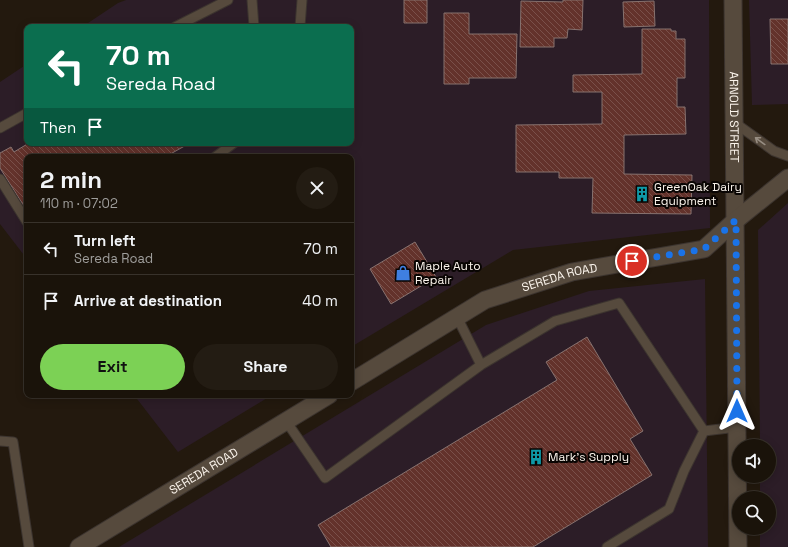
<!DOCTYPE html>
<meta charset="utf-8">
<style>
:root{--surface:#1a130a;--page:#231c13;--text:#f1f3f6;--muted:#9f9e9c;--line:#38322b;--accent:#7cd155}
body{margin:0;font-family:"Space Grotesk",sans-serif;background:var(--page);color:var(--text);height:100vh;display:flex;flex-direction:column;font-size:15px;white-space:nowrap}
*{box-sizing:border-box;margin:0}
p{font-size:13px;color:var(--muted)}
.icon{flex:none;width:22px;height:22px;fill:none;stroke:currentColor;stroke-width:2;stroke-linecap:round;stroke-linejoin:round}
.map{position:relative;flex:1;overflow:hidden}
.panel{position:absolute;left:24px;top:154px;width:330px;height:244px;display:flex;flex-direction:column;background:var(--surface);border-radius:8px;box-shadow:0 2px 10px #0003,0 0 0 1px var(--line)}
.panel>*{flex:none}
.hud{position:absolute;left:24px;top:24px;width:330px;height:122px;border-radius:8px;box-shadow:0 2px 10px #0003,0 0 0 1px var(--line);background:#0b6e4f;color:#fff;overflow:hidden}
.tools{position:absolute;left:732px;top:439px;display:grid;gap:8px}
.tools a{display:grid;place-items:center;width:44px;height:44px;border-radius:50%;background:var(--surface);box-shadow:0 2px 10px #0003,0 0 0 1px var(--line);font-size:20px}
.pin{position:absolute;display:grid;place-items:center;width:34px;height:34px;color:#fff;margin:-17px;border:2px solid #fff;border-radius:50%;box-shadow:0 1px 4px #0007}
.me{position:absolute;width:44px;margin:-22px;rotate:0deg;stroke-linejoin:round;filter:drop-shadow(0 0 3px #0008)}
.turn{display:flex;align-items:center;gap:14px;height:84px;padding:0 16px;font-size:18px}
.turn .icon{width:52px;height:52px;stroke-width:2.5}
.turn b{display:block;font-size:28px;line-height:34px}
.then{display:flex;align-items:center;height:38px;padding:0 16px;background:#0003;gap:8px;font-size:15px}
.round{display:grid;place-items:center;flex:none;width:42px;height:42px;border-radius:21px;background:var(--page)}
.overview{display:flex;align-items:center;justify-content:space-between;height:68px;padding:0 16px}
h1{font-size:24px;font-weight:700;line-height:30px}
.action{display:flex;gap:8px;margin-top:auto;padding:8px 16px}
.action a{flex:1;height:46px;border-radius:24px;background:var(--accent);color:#111;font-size:16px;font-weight:700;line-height:46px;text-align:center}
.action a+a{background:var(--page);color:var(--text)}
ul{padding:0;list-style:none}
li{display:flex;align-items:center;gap:12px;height:52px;padding:0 16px;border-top:1px solid var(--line)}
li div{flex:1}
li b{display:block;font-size:15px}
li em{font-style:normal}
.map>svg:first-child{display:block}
.industrial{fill:#2c1d27}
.building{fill:url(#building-back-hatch);stroke:#87726f}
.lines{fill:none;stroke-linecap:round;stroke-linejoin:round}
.lane-casing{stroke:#3c342f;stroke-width:11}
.street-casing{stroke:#3c342f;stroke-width:19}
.lane{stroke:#564a3d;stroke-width:9}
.street{stroke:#564a3d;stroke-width:17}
.oneway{stroke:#988e83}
.route{stroke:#1a73e8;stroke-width:7;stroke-dasharray:0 12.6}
.labels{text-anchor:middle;stroke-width:4;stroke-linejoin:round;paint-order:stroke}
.street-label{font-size:12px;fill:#fbf4ec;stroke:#090503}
.poi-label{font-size:12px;fill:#fbf4ec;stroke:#090503;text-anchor:start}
</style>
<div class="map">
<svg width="788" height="547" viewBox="0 0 788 547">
<defs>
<pattern id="building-back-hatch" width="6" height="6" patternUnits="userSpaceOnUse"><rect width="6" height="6" fill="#63322b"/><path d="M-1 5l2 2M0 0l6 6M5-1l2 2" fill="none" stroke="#7a504a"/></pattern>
</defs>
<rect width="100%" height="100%" fill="#23190e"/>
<!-- industrial -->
<path class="industrial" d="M126,0H709L710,228L513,250L351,347V157H27V259L0,224V82L27,64V143H351V27H82L118,3Z
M749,0H788V104L752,105Z
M788,203V547H760V528H769V498H760V476H769V446H760L758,230Z
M705,279L708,547H119L486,325L589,291Z
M134,395H272L178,452Z"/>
<!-- building -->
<path class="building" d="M404,0H427V23H404Z
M563,0H583L582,30L568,29L567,38H554V47H520L521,1L563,2Z
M654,1L655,26L624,27L623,2Z
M444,13H469V34H517L516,78H469V84H444Z
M770,19H788V64H771Z
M642,29H671V31H676V39H685V78H677V107H685L686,134L624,135V174L692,175L691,214L592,213L593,178H559V172H516V125L602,124V92H573V75L642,74Z
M29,143H190L165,157H27V211L0,168V153L11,147L14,152Z
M415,242L436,277L391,304L370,269Z
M587,337L643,431L630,439L652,475L533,547H331L318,525L557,380L546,362Z"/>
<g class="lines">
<defs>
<path id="lane" d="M252,0L254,27
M175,27L228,0
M300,27L302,0
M735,123L774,151L788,156
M0,128L27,113
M215,157L234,143
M0,179L27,222
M457,317L481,365
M286,421L325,478L481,365L555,321L619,303L704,431L684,471L669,509L607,547
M704,431L737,427
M0,441L13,442L29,547"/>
<g id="street">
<path id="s1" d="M733,0L738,547"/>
<path id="s2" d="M351,382L485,300L572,272L704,249L736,220L788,178"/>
<path id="s3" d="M79,547L329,395"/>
</g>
</defs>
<!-- lane casing -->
<use href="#lane" class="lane-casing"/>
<!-- street casing -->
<use href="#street" class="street-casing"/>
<!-- lane -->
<use href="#lane" class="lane"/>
<!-- street -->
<use href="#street" class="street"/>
</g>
<!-- one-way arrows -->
<defs><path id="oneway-shaft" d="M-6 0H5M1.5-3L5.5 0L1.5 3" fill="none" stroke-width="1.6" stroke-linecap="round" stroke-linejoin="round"/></defs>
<use class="oneway" href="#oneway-shaft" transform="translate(760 141) rotate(-144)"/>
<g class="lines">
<!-- route -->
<path class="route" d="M632,261L704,249L736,220L737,411"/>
</g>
<!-- icons -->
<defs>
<symbol id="building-bare" viewBox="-9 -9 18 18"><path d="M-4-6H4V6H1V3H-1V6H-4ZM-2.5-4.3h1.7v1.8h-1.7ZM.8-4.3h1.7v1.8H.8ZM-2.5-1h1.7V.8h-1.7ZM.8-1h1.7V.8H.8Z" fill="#0f9aa8" stroke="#090503" stroke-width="2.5" paint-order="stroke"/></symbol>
<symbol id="shop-bare" viewBox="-9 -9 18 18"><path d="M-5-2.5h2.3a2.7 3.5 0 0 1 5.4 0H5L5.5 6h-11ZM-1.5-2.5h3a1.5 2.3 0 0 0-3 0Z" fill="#3f7fe0" stroke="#090503" stroke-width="2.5" paint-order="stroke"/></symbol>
</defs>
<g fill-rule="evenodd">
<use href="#building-bare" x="631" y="183" width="22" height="22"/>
<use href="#shop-bare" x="392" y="262" width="22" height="22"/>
<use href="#building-bare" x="525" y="446" width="22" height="22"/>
</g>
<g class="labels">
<!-- street labels -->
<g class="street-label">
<text dy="4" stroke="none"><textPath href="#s1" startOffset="117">ARNOLD STREET</textPath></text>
<text dy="4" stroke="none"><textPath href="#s2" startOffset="235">SEREDA ROAD</textPath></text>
<text dy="4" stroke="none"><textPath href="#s3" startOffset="146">SEREDA ROAD</textPath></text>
</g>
<!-- poi labels -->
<g class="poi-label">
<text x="654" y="191">GreenOak Dairy<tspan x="654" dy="14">Equipment</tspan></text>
<text x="415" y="270">Maple Auto<tspan x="415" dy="14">Repair</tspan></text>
<text x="548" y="461">Mark's Supply</text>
</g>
</g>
</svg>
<div class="tools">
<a><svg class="icon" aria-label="sound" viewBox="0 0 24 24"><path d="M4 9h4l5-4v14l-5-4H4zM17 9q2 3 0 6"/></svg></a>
<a><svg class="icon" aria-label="search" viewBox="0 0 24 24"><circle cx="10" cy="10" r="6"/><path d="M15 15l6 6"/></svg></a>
</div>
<div class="pin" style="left:632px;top:261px;background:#d93025"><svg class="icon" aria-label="arrive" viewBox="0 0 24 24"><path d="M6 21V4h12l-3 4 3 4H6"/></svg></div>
<svg class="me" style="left:737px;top:411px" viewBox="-20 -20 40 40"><path d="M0-17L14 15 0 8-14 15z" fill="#1a73e8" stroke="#fff" stroke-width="4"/></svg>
<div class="hud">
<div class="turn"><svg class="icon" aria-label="left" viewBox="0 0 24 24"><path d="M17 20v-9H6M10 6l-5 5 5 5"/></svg><div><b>70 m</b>Sereda Road</div></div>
<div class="then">Then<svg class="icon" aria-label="arrive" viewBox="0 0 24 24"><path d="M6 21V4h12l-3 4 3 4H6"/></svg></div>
</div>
<section class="panel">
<div class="overview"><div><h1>2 min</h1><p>110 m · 07:02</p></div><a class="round"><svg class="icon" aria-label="close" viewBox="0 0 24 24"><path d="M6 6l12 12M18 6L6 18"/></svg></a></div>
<ul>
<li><svg class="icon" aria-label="left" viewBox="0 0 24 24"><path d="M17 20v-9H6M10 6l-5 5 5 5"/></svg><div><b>Turn left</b><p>Sereda Road</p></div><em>70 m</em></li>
<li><svg class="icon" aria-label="arrive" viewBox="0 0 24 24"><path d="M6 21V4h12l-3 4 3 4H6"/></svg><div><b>Arrive at destination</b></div><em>40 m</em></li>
</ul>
<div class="action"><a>Exit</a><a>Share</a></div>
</section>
</div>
